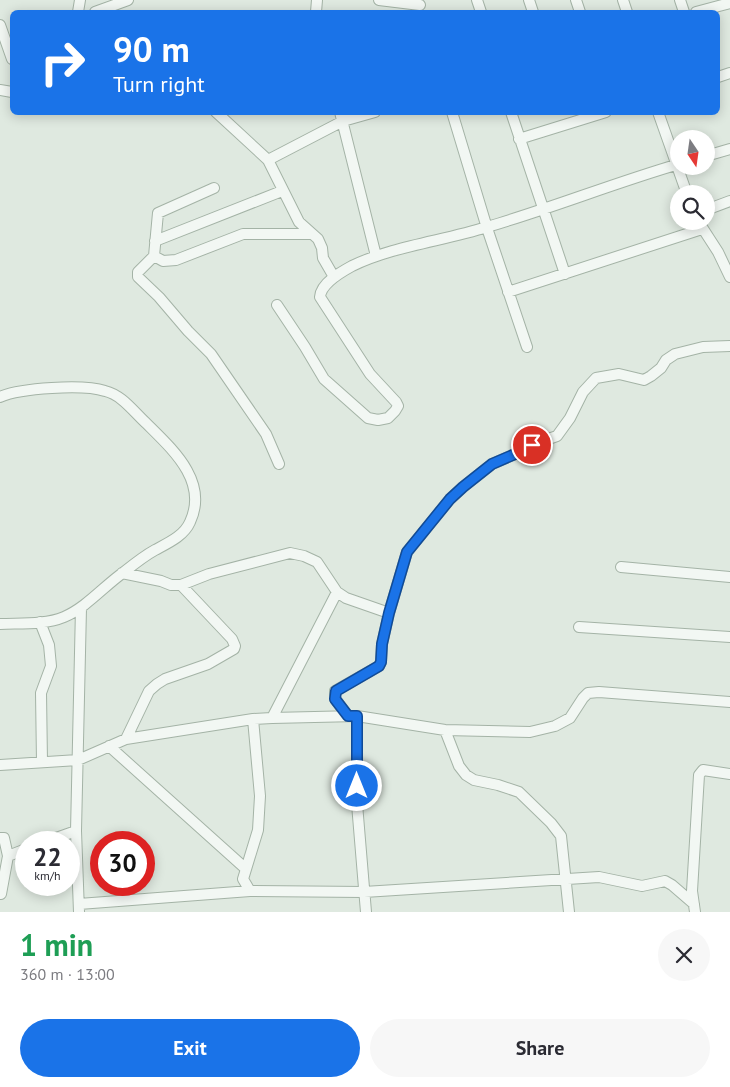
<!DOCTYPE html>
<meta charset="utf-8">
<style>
:root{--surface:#fff;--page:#f7f7f7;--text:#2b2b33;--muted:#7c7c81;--accent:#1a73e8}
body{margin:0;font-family:"PT Sans",sans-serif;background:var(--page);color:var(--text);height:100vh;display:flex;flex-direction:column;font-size:19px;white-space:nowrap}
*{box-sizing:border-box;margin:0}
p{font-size:16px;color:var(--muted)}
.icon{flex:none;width:28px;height:28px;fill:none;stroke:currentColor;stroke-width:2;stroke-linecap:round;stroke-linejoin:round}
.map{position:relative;height:912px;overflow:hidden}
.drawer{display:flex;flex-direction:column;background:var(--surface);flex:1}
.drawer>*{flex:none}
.hud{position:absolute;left:10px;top:10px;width:710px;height:105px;border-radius:8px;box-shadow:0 2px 12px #0003;background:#1a73e8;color:#fff;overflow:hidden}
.needle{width:32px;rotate:167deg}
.fabs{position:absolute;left:670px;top:130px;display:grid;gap:10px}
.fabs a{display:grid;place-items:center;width:45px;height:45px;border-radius:50%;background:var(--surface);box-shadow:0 2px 12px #0003;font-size:25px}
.speed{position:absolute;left:15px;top:831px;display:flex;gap:10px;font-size:25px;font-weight:700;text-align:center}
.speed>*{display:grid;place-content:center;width:65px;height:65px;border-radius:50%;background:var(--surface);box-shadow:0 2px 12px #0003;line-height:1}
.speed small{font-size:12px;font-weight:400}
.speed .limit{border:8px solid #d22;background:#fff;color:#111}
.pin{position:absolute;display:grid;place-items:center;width:42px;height:42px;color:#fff;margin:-21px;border:2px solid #fff;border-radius:50%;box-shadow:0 1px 5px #0007}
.me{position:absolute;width:55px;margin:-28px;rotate:0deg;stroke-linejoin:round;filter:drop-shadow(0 0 4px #0008)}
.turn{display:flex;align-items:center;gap:18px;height:105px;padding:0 20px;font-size:22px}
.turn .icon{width:65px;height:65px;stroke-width:2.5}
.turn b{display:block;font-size:35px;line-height:42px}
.round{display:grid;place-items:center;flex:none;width:52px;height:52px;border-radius:26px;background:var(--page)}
.summary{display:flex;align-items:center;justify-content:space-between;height:85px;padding:0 20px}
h1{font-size:30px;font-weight:700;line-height:38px;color:#1e9e55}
.primary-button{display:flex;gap:10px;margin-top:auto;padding:10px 20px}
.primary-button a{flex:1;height:58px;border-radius:30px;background:var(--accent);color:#fff;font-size:20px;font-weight:700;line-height:58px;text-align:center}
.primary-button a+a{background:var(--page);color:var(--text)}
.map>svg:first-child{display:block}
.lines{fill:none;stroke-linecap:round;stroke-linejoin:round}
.street-casing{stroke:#a4b3a6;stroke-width:12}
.street{stroke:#f2f7f3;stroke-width:10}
.route-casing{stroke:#114b97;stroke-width:12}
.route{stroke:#1a73e8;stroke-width:9}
</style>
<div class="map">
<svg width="730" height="912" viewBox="0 0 730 912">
<rect width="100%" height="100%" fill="#dfe9e0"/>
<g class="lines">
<defs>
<path id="street" d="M379,0L420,5
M477,0L481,12
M529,0L533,12
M576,0L580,12
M623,0L627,12
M680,0L684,12
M78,12L80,0
M95,12L128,0
M316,12L317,0
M696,12L730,3
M0,25L12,59
M718,77L730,73
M0,90L12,92
M216,112L268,160L299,222L318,239L322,248L323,258L334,277
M340,112L376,256
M452,112L487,228L527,347
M511,112L565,274
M658,112L687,194
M519,139L606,112
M706,156L730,149
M268,160L343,121L375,112
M214,188L158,213L154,256L138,272V277L159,297L188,331L211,354L266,434L279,464
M706,210L730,201
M698,221L718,252L730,277
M155,241L282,191
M154,256L163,261L176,260L243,234H311
M508,292L702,229
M277,305L305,347L324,379L368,418L378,420L388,418L395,411L398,406L396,402L370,374L320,297C321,283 341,272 352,266C393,246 443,241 487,227C552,208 614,183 679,164
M0,397C20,388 83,384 105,391C122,395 133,411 146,423C172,449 209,481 190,522C184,536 168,543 155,550C144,556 134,564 124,572C104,586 87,607 64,617C45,625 20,623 0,624
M621,567L730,577
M122,573L161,581L171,585H181L209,574L290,553L304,556L317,562L337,592L346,598L389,613
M40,622L49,645L51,666L41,693L42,762
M579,627L730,637
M348,716L335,699V691L379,666L381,662L382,644L389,613L407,552L450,499L463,487L492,464L515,454L520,449L557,436L570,418L583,392L596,378L619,374L644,380L651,376L661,368L666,360L675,354L703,347L730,346
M357,716V804L366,912
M272,718L337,592
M445,730L459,766L466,775L474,780L498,785L519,792L551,823L561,836L569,912
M126,739L149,691L157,684L165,679L208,664L234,649L235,646L232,639L181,585
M109,746L246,869
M0,765L78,760L126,739L253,719L272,718L357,716L445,730L530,732L555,726L570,718L583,698L588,693L599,692L730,702
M0,838H4L8,856L1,894
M45,842L76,831
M8,856L26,849
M250,891L243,879L258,830L260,796L253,719
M79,904L250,891L364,892L599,877L642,886L665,881L672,885L694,904
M79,912L76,831L81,608
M695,912L692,891L699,775L703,770L730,774"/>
</defs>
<!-- street casing -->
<use href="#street" class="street-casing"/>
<!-- street -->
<use href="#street" class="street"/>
</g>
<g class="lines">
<defs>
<path id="route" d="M357,786V716H348L335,699L336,691L379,666L381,662L382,644L389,613L407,552L450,499L463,487L492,464L515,454L520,449L532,445"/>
</defs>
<!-- route casing -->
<use href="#route" class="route-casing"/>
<!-- route -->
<use href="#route" class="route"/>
</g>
</svg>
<div class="fabs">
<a><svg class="needle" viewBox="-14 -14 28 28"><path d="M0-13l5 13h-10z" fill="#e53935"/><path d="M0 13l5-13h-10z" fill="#7c7c81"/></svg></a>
<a><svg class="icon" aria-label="search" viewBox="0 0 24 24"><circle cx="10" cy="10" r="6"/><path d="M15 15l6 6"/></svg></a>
</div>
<div class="speed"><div>22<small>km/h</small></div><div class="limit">30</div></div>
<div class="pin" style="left:532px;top:445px;background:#d93025"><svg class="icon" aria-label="arrive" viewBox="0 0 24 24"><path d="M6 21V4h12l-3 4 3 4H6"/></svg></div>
<svg class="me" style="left:357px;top:786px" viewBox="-20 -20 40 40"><circle r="17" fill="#1a73e8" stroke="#fff" stroke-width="3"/><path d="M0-11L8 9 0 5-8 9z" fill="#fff"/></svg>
<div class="hud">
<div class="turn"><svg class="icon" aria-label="right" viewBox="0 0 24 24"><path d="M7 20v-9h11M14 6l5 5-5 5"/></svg><div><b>90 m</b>Turn right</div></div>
</div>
</div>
<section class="drawer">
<div class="summary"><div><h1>1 min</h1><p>360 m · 13:00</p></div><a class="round"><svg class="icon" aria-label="close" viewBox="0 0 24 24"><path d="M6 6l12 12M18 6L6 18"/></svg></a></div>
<div class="primary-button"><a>Exit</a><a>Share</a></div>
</section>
